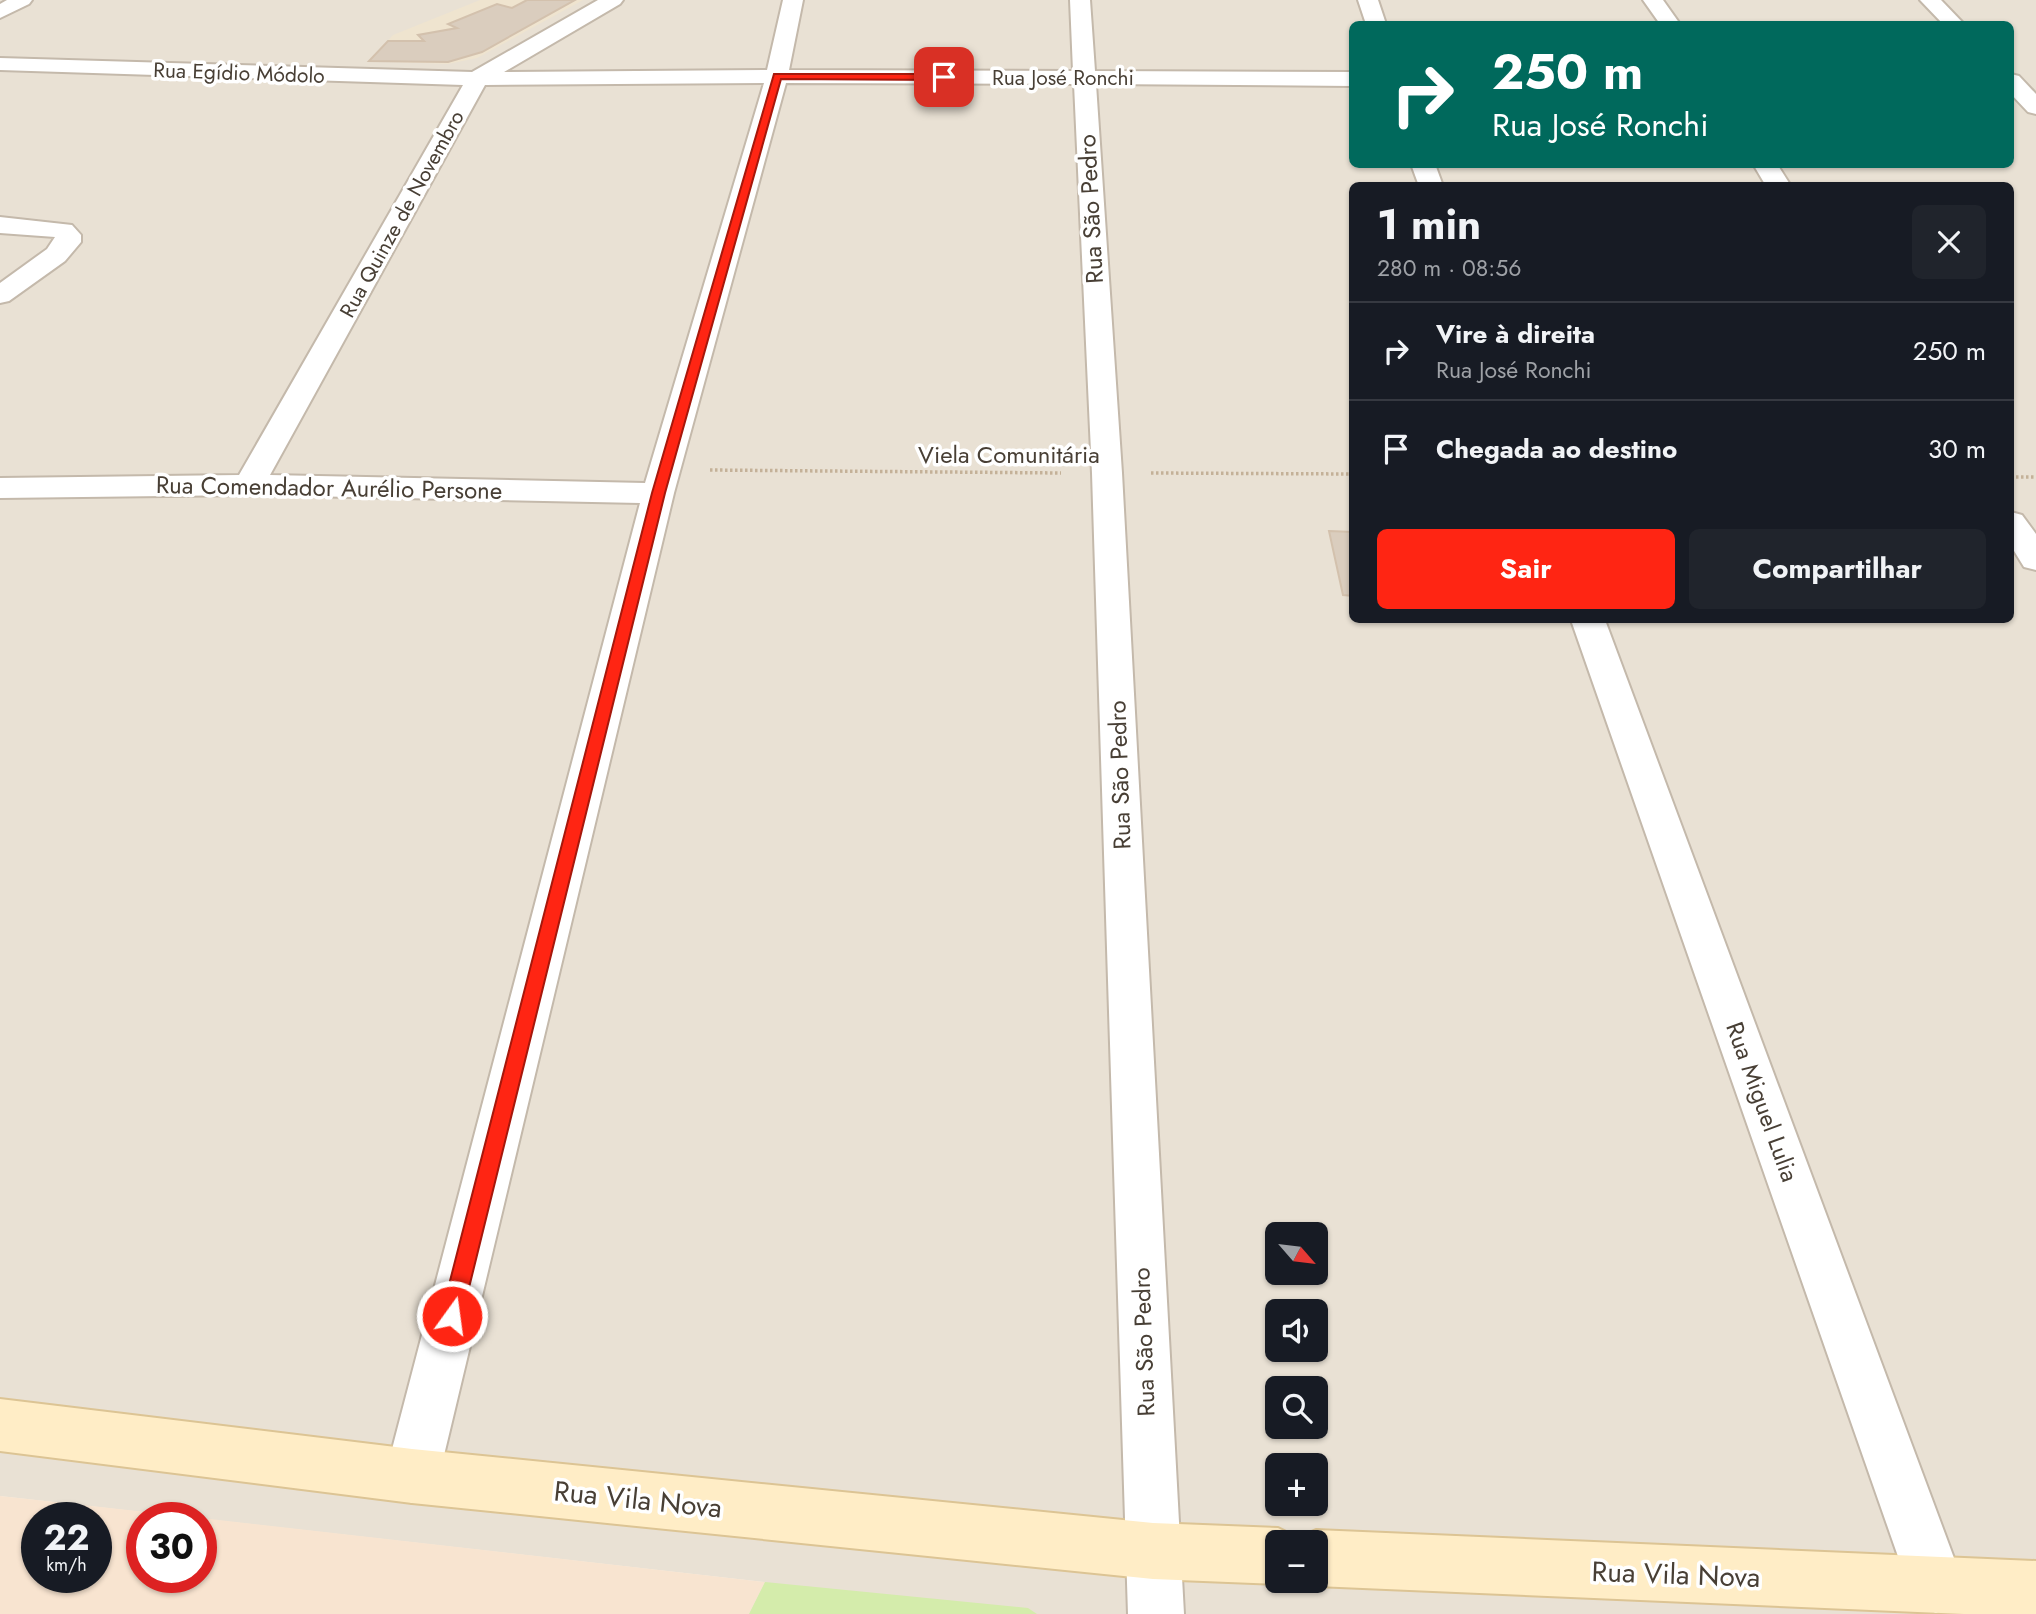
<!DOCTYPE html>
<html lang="pt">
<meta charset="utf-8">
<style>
:root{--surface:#171b24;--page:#20242c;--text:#f1f3f6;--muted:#9ea1a6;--line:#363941;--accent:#ff2513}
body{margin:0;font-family:Jost,sans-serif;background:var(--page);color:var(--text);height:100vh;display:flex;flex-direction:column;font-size:26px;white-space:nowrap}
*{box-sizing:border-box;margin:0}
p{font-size:23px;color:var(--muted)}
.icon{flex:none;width:38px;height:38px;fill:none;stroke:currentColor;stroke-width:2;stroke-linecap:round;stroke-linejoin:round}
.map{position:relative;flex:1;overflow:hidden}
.sheet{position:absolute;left:1349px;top:182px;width:665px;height:441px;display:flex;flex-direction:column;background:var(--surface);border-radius:10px;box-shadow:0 2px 5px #0004}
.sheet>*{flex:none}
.guide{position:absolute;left:1349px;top:21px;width:665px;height:147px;border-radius:10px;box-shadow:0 2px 5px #0004;background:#00695c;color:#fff;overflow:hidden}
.needle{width:46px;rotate:118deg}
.controls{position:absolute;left:1265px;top:1222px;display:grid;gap:14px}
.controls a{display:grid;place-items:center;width:63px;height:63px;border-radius:10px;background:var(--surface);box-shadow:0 2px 5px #0004;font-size:35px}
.speed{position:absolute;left:21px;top:1502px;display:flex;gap:14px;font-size:35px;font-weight:700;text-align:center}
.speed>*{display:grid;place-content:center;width:91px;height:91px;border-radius:50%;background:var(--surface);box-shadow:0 2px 5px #0004;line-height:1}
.speed small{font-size:18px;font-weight:400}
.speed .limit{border:10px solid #d22;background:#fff;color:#111}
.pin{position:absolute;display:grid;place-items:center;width:60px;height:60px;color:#fff;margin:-30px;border-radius:14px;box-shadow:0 4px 10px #0006}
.me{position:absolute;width:77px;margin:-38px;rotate:14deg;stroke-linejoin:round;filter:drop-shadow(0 0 5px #0008)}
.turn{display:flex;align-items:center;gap:24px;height:147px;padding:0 28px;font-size:32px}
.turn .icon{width:91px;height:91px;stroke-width:2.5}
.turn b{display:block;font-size:49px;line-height:60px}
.round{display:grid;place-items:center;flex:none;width:74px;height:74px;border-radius:10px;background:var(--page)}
.summary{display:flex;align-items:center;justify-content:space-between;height:119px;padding:0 28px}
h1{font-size:42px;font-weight:700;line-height:52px}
.button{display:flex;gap:14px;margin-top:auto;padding:14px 28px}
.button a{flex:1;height:80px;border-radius:10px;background:var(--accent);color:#fff;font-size:28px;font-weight:700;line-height:80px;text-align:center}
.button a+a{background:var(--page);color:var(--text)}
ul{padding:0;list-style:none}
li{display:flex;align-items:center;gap:21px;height:98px;padding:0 28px;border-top:2px solid var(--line)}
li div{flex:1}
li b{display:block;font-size:26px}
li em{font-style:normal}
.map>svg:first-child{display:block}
.residential{fill:#e9e1d4;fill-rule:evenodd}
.commercial{fill:#f8e4d0;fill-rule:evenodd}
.education{fill:#efe4cf}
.green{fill:#d4ecab}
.building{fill:#dacdbe;stroke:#d3c1ad;stroke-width:2}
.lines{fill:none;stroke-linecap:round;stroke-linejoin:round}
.street-casing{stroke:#c4b9ab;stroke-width:4}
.secondary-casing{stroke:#dcc494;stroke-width:4}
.path{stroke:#c4b198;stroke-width:3.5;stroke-dasharray:2.5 2.5;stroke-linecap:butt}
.street{fill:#fff;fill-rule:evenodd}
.secondary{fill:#ffedc6;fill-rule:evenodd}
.route{fill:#ff2513;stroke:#a6180c;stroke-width:2}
.labels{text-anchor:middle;stroke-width:7;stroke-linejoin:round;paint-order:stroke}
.far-street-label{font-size:21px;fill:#483f35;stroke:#fff}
.street-label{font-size:24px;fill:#483f35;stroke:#fff}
.near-street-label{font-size:28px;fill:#483f35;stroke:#fff}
</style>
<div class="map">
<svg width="2036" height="1614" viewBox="0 0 2036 1614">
<rect width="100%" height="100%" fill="#f5efe6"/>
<!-- residential -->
<path class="residential" d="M0,0H2036V1614H749L765,1582L0,1496ZM1353,24H2011V164H1353ZM1353,186H2011V620H1353ZM1278,1234H1316V1272H1278ZM1278,1311H1316V1349H1278ZM1278,1388H1316V1426H1278ZM1278,1465H1316V1503H1278ZM1278,1542H1316V1580H1278Z"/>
<!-- commercial -->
<path class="commercial" d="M0,1496L192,1517H142V1577H201V1518L765,1582L749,1614H0ZM37,1517H96V1577H37Z"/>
<!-- education -->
<path class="education" d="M480,0H583L477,58L448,64L369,61L393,35Z"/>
<!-- green -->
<path class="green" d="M765,1582L1028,1608L1037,1614H749Z"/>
<!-- building -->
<path class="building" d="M527,0H575L482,52L448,62L369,61L388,41H424L418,35L457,28L448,24L497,4L512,8Z
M1329,531L1353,532V596L1343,595Z"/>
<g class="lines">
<defs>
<path id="street" d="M7,0H32L29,4L0,18V4Z
M598,0H623L620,4L504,72L767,70L783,0H803L789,70L1073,71L1070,0H1090L1095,71L1353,72V86L1096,84L1122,473L1184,1614H1128L1092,473L1074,84L786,83L674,493L439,1476L431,1495L412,1503L393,1495L385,1476L640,503L249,495L0,498V478L239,475L463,85L0,70V58L472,72ZM764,83L645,483L270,475L485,85Z
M1358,0H1378L1386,24H1366Z
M1643,0H1663L1680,24H1660Z
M1920,0H1941L1964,24H1943Z
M2011,74L2019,76L2036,94V114L2028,112L2011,94Z
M1411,164H1435L1443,186H1419Z
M1753,164H1777L1791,186H1766Z
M0,217L72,225L81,235V242L65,261L9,301L0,303V283L47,249L55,237L0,233Z
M2011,512L2022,515L2036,534V570L2024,567L2011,546Z
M1571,620H1605L1964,1585L1956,1605L1936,1613L1916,1605L1908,1585Z"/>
<path id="secondary" d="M0,1399L412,1449L1153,1523L1278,1528L1298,1538L1316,1530L2036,1561V1614H1964L1316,1586L1303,1580H1316V1542H1278V1580H1286L1278,1584L1153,1579L412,1503L0,1451Z"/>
</defs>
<!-- street casing -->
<use href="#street" class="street-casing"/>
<!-- secondary casing -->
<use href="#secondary" class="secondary-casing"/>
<!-- path -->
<path class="path" d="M710,470L1061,473
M1151,473L1353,474
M2011,477H2036"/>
<!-- street -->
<use href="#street" class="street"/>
<!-- secondary -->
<use href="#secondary" class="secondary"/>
</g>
<!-- route -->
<path class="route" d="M774,74H944L949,77L944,80L781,79L665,493L462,1316L459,1324L452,1327L445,1324L441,1316L652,493Z"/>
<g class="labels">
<!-- far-street labels -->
<g class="far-street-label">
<text transform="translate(239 73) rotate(2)" y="7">Rua Egídio Módolo</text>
<text x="1063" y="85">Rua José Ronchi</text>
<text transform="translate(402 214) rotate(-61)" y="7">Rua Quinze de Novembro</text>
</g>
<!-- street labels -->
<g class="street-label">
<text transform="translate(1091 209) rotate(-93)" y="8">Rua São Pedro</text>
<text x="1009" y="463">Viela Comunitária</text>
<text transform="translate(329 488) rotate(1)" y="8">Rua Comendador Aurélio Persone</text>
<text transform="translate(1120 775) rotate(-92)" y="8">Rua São Pedro</text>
<text transform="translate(1762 1102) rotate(70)" y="8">Rua Miguel Lulia</text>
<text transform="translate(1144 1342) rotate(-92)" y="8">Rua São Pedro</text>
</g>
<!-- near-street labels -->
<g class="near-street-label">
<text transform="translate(638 1499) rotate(6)" y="10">Rua Vila Nova</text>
<text transform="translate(1676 1574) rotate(2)" y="10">Rua Vila Nova</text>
</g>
</g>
</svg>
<div class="controls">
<a><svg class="needle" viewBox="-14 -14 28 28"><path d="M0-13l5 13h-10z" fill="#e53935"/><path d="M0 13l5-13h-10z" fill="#9ea1a6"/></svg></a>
<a><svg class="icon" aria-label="sound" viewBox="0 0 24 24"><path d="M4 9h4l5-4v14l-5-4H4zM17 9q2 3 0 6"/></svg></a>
<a><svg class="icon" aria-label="search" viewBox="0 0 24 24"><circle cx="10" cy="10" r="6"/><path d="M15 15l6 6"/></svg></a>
<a>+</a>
<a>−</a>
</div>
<div class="speed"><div>22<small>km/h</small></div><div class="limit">30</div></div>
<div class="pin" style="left:944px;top:77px;background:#d93025"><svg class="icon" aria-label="arrive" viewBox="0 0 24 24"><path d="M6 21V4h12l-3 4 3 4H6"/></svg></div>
<svg class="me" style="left:452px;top:1316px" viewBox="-20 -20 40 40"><circle r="17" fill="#ff2513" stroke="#fff" stroke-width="3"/><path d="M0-11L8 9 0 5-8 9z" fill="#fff"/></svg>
<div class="guide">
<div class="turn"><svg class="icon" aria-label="right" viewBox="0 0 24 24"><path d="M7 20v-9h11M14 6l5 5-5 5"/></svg><div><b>250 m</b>Rua José Ronchi</div></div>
</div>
<section class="sheet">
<div class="summary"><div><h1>1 min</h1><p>280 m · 08:56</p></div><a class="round"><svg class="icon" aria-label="close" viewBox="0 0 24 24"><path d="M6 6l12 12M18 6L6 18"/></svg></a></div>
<ul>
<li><svg class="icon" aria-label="right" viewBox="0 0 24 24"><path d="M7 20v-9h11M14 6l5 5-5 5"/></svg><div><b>Vire à direita</b><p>Rua José Ronchi</p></div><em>250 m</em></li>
<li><svg class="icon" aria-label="arrive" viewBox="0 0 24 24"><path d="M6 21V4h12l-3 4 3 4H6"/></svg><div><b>Chegada ao destino</b></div><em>30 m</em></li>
</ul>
<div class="button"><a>Sair</a><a>Compartilhar</a></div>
</section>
</div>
